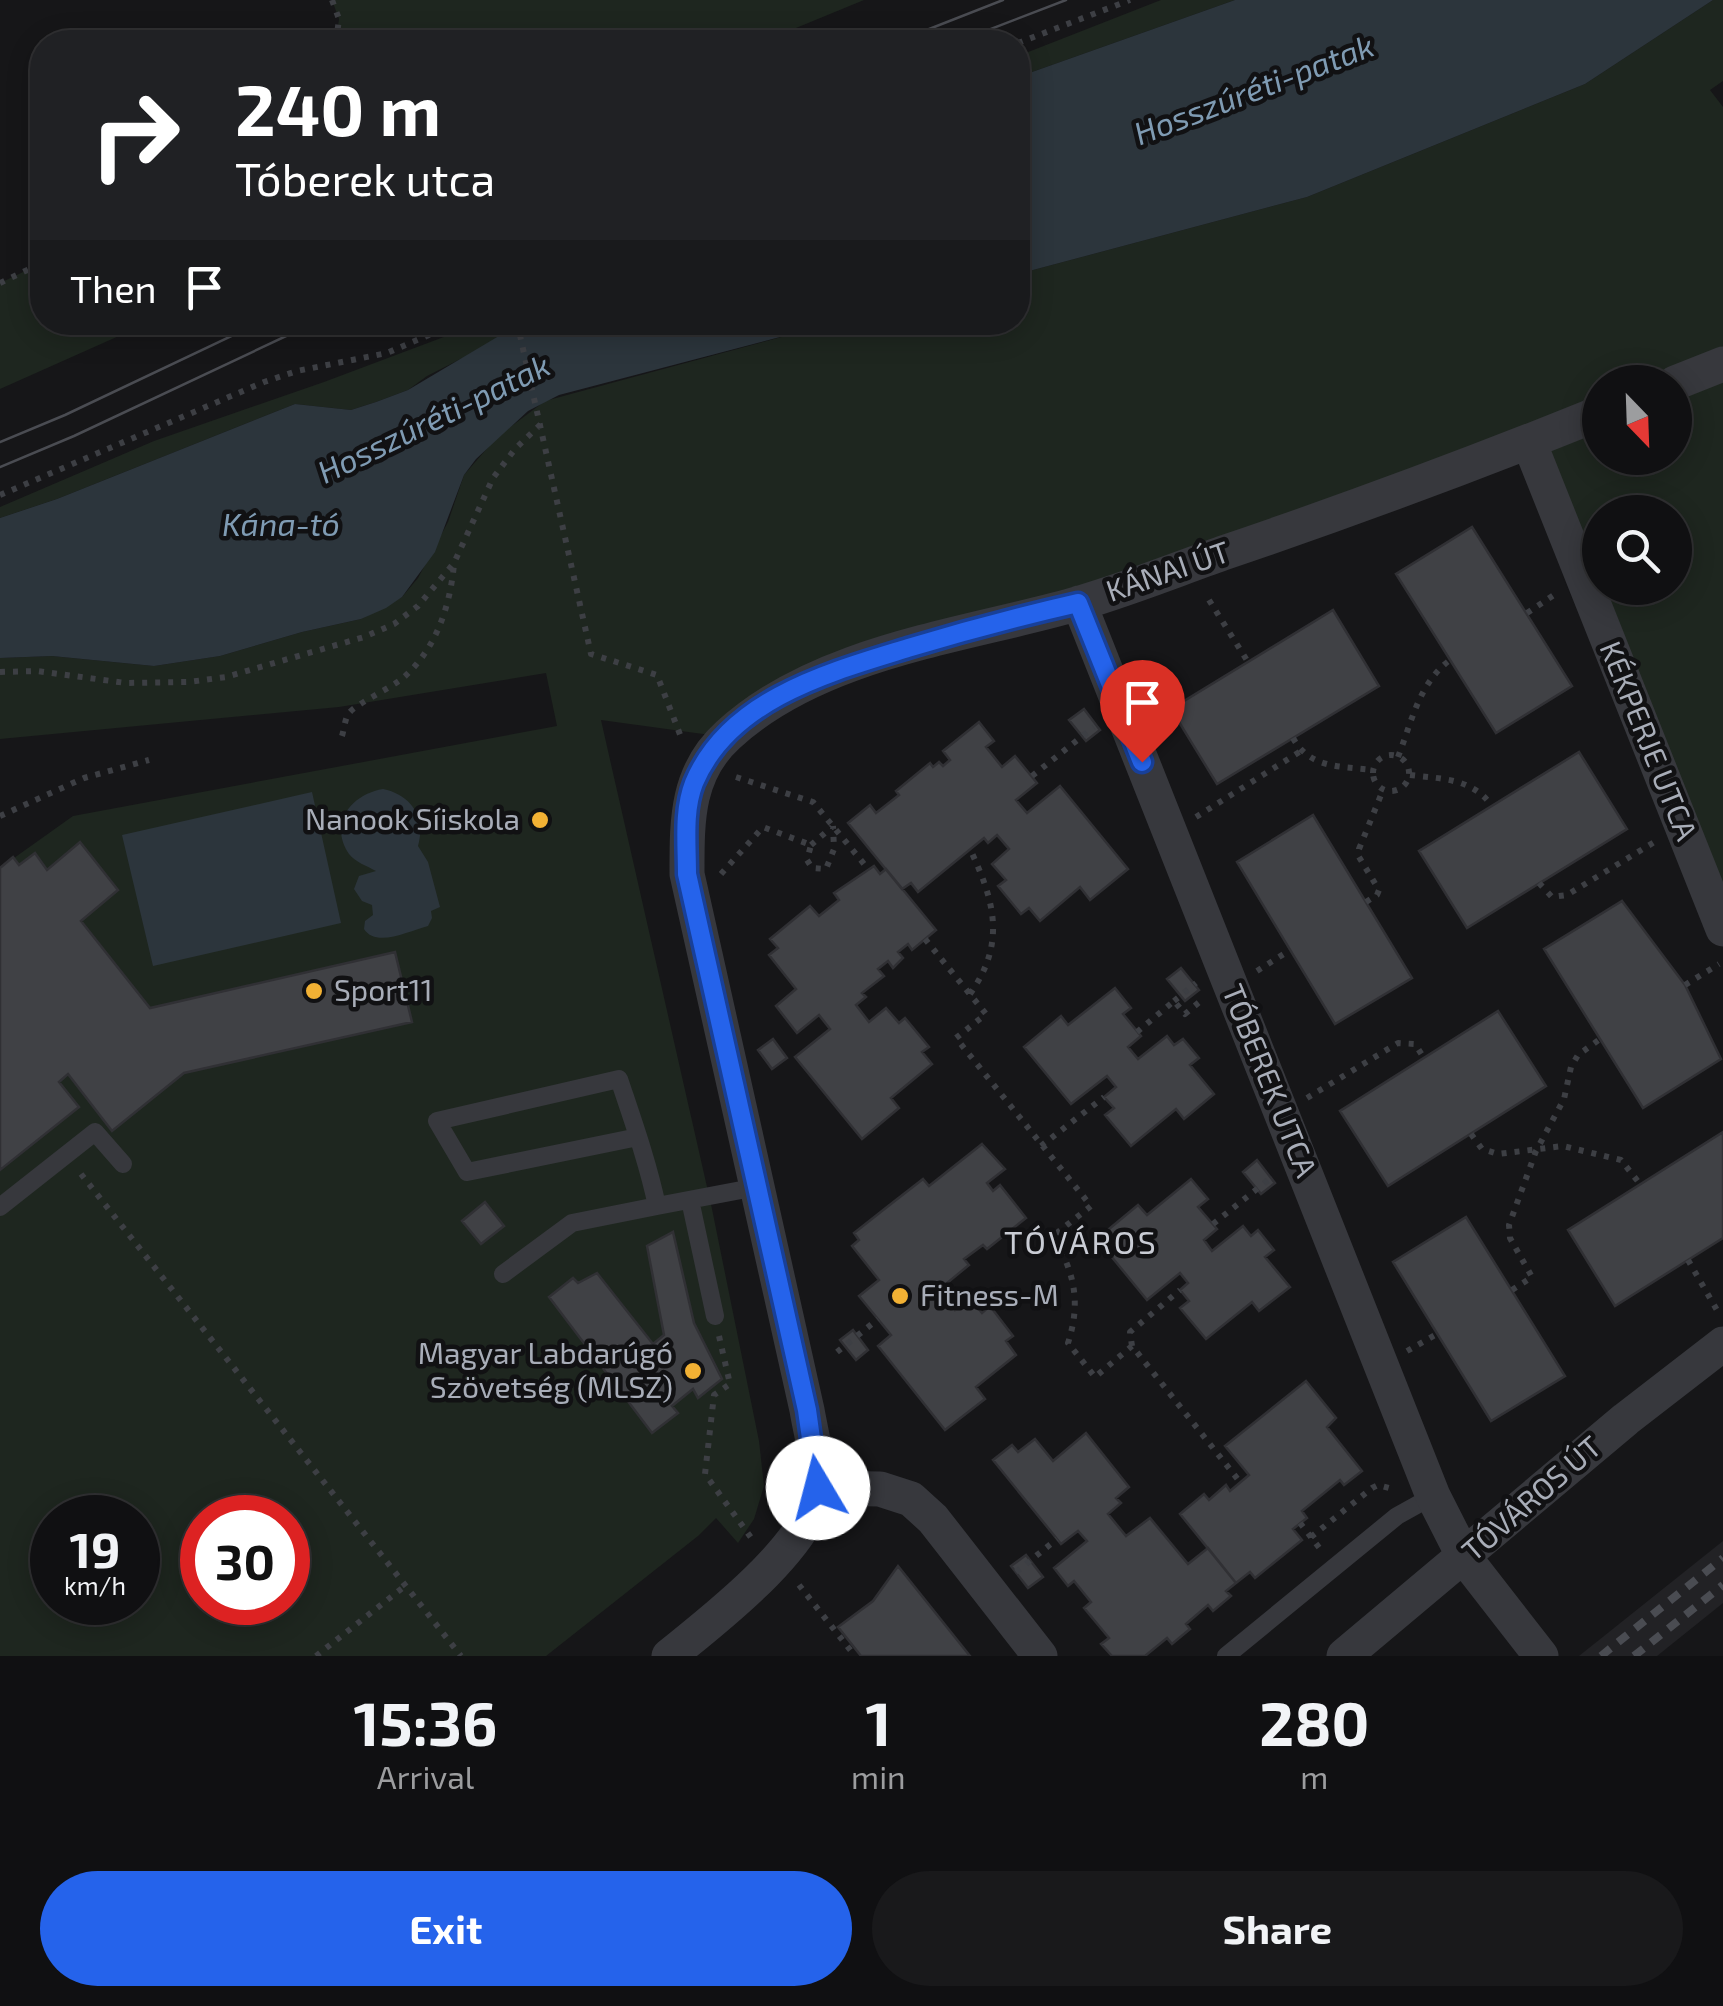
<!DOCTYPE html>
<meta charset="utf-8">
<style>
:root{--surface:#101012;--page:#19191b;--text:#f1f3f6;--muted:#9c9d9f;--line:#303032;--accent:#2563eb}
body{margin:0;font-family:"Exo 2",sans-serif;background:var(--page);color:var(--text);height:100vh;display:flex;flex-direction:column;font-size:38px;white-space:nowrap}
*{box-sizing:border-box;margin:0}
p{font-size:32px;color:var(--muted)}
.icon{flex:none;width:55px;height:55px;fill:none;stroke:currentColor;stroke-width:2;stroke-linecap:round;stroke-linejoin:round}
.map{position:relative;height:1656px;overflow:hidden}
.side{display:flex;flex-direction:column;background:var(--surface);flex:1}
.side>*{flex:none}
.top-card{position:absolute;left:30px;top:30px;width:1000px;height:305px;border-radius:40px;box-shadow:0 5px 25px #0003,0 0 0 2px var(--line);background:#202124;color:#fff;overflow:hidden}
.needle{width:65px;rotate:157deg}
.tools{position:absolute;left:1582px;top:365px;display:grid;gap:20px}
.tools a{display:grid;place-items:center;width:110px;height:110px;border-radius:50%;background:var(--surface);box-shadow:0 5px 25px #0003,0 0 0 2px var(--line);font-size:50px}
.speed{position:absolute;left:30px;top:1495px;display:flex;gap:20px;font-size:50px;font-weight:700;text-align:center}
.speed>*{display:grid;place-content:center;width:130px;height:130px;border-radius:50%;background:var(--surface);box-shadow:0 5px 25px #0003,0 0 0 2px var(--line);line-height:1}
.speed small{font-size:25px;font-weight:400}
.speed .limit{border:15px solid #d22;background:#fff;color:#111}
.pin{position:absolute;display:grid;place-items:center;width:85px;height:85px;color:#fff;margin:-102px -42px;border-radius:50% 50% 50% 0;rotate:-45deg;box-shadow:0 0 10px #0007}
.pin .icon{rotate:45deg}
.me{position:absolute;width:110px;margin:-55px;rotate:352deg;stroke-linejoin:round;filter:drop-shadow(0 0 8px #0008)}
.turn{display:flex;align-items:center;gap:35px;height:210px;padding:0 40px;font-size:45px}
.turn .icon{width:130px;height:130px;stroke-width:2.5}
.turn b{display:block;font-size:70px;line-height:85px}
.then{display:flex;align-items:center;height:95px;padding:0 40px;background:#0003;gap:20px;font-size:38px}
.eta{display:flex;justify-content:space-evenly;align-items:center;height:170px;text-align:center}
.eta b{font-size:60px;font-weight:700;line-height:70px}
.primary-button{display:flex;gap:20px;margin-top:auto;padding:20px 40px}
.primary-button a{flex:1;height:115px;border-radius:60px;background:var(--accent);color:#fff;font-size:40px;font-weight:700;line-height:115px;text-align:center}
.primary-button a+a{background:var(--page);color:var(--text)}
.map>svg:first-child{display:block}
.built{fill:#222225}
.green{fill:#1e261f;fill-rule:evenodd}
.water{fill:#2c353c}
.building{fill:#404145;stroke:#303034;stroke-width:2.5}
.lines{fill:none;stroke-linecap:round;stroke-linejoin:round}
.path{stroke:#3d3f44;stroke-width:6;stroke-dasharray:5 8;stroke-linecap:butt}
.lane{stroke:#37383d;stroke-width:18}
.street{stroke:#37383d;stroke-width:35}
.tram{stroke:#4a4c52;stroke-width:2.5}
.rail{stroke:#4a4c52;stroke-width:8;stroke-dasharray:12 10;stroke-linecap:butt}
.route-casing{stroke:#184099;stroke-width:25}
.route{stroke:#2563eb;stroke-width:18}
.poi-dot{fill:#f2b134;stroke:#111113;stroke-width:4}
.labels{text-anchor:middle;stroke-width:9;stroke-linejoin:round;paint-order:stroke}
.street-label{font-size:30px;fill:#a8adb8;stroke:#111113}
.poi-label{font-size:30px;fill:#a8adb8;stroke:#111113;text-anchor:end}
.water-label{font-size:32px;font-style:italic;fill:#7f9bb3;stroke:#111113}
.neighbourhood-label{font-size:32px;letter-spacing:2.5px;fill:#c9ccd4;stroke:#111113}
</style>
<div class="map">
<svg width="1723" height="1656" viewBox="0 0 1723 1656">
<rect width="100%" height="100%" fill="#161618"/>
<!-- built -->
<path class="built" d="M1723,1541V1603L1657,1656H1579Z"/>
<!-- green -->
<path class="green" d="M332,0H864L762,42H336L339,19Z
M1161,0H1235L1018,77V56Z
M1713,0H1723V81L1710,90L1723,107V929L1529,442L969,630L725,737L601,720L712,1209L759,1441L764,1486L754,1519L738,1543L716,1518L698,1536L546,1656H0V868L73,816L557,726L546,673L339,707L0,739V658L52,656L154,666L220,656L302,632L361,619L402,597L418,578L448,522L464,475L497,437L545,401L833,323L1018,322V274L1307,197L1585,84ZM1600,382H1675V458H1600ZM1600,512H1675V588H1600ZM52,1518H138V1602H52ZM202,1518H288V1602H202Z
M42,263V322L148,323L0,389V283Z
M481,323H532L427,376L408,390L376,402L351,410L295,404L57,499L0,518V507L154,441L324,382Z"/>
<!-- water -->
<path class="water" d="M1235,0H1713L1585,84L1307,197L1018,274V77Z
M532,322L833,323L559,395L528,411L476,459L464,475L435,552L402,597L386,608L361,619L302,632L220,656L154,666L52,656L0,658V518L57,499L295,404L351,410L376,402L408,390L509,330Z
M383,789C412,795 426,818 418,846L428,862L440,907L431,911L432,918L428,926C409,931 376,948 364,929L365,921L373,915L372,905L362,901L354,889L359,876L376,871C367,866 355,862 349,854C328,823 352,794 383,789Z
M312,792L341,923L153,966L122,835Z"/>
<!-- building -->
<path class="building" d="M1472,527L1572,686L1496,733L1396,574Z
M1333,610L1379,686L1217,784L1171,709Z
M1084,709L1100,730L1086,741L1069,720Z
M979,722L994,741L986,747L1002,767L1015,756L1037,783L1016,800L1027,813L1060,786L1128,869L1090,900L1080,887L1040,921L1029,908L1021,914L998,886L1006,880L992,864L1009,849L997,835L988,843L984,838L918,892L911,883L902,889L848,823L870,805L876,813L899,795L896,791L930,763L933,767L939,762L943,766L950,760L943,751Z
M1579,752L1627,829L1467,928L1419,851Z
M1313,815L1412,978L1335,1024L1237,862Z
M80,842L118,890L81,921L150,1008L395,952L412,1022L184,1073L112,1131L68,1074L59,1082L79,1107L0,1170V868L13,857L19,865L35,853L47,870Z
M874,866L880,874L886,869L936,930L912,950L908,944L898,952L903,958L893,968L888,961L878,969L884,976L862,993L866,997L856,1005L869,1022L886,1008L899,1023L905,1018L929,1047L922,1052L932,1064L891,1098L899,1108L862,1139L795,1057L830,1029L819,1015L797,1033L776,1006L796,989L769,955L778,948L770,939L810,906L819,916L839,900L834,893Z
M1622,901L1685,985L1721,1059L1643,1108L1544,949Z
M1181,968L1199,990L1185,1001L1167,979Z
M1115,988L1131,1008L1123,1014L1141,1036L1128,1047L1138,1059L1167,1036L1174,1045L1183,1039L1199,1058L1190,1065L1214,1094L1184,1119L1176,1109L1131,1146L1105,1115L1114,1108L1104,1097L1116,1087L1107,1076L1071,1104L1024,1047L1061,1016L1068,1025Z
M1498,1011L1546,1086L1388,1186L1340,1111Z
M773,1039L787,1058L772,1069L758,1050Z
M1723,1132V1238L1615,1306L1568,1230Z
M982,1144L1005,1169L987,1183L993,1191L1000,1185L1026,1218L987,1249L983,1245L964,1259L969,1265L947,1283L951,1287L942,1294L955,1310L970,1298L982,1313L990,1306L1013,1336L1006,1341L1016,1355L976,1387L985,1399L945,1430L878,1346L891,1335L859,1296L879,1280L852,1246L859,1240L854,1233L887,1207L923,1179L929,1186Z
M1257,1160L1275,1183L1261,1194L1243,1172Z
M1191,1179L1208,1199L1198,1207L1217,1229L1204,1240L1212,1251L1243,1226L1251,1236L1258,1230L1274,1250L1265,1257L1290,1287L1259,1311L1252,1302L1206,1339L1180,1308L1189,1301L1180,1290L1188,1283L1180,1273L1147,1300L1097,1239L1138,1205L1147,1215Z
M485,1202L504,1226L481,1244L462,1221Z
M1466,1217L1565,1376L1491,1421L1393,1262Z
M673,1232L694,1323L722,1379L698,1398L693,1389L672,1406L678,1413L652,1433L549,1297L573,1278L578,1283L597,1273L653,1344L664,1335L647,1246Z
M853,1330L868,1350L856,1360L840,1340Z
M1306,1381L1336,1418L1327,1427L1362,1471L1344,1485L1340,1480L1302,1511L1307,1518L1293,1529L1302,1540L1255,1578L1250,1572L1236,1583L1180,1514L1204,1494L1209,1500L1226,1485L1230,1491L1249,1475L1225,1446Z
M1086,1433L1129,1487L1116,1498L1121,1503L1108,1514L1126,1536L1150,1518L1188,1564L1208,1548L1236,1583L1226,1591L1231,1596L1213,1611L1208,1605L1186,1624L1190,1629L1172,1644L1167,1638L1145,1656H1112L1101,1644L1109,1638L1084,1608L1091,1602L1074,1581L1068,1586L1054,1568L1087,1541L1078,1531L1061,1544L993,1460L1012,1445L1018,1452L1035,1439L1053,1461Z
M1026,1555L1043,1577L1028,1588L1011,1566Z
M898,1566L970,1656H861L838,1627L873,1601Z"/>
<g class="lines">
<!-- path -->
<path class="path" d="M332,0L339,19L336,42
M1018,43L1130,0
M0,283L42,263
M420,322L427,336
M517,322L591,654L657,675L681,737
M0,495L264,382L297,371L387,353L459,322
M1209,600L1248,662
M1527,613L1557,593
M0,672L37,671L126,683L189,682L226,677L364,637L394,624L418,606L454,563L493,478L515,449L541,424
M342,736C344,730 345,718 349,713C356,704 391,688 403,678C436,649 450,607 454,564
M1293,738C1310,769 1341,766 1373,770
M1373 773a18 18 0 1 1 36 0a18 18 0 1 1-36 0Z
M1398,757C1412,721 1419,683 1450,660
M1410,775C1442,779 1472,778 1492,806
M1032,776L1094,727
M736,777L813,802L869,870
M0,816L84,778L149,760
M1196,817L1301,751
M811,845L832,827
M721,874L763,827L811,845L807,860L812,868L826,869L834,849L833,826
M1539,883L1552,897L1567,895L1656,841
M1366,902L1377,895L1379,890L1359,857V849L1383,790
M925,939L986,1014L956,1038L1091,1206L1053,1236C1075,1273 1081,1303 1068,1343L1095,1377L1132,1346L1240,1482
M1257,971L1290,950
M1685,985L1719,964
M970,994C1006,943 995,902 970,849
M1174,1001L1196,983
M1137,1032L1174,1001L1185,1014L1203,999
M1307,1098L1398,1043L1415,1044L1424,1058
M1471,1134L1482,1149L1498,1154L1563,1146L1621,1160L1640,1184
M1041,1146L1104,1097
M81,1174L461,1656
M1213,1224L1272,1177
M1688,1260L1718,1312
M1512,1290L1532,1277L1510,1238L1509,1225L1536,1151L1564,1099L1571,1067L1578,1055L1600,1039
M719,1336L730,1384L714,1395L705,1474L752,1539
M1132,1346L1130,1332L1180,1290
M1407,1351L1437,1334
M837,1352L878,1319
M1300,1523L1321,1550
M1311,1537L1372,1488L1378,1485L1396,1490
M1016,1572L1057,1539
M799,1585L855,1656
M316,1656L405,1586"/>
<!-- lane -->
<path class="lane" d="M638,1137L467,1172L437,1121L619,1079C633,1121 648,1163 657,1206L757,1187
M690,1200L715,1316
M0,1207L95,1132L123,1164
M503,1274L572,1223L657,1206
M1226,1656L1397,1516L1433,1496"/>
<!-- street -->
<path class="street" d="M1675,383L1723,364
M1529,442L1723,929
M1079,603L1433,1496L1464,1557L1541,1656
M818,1488L880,1489L911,1499L933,1519L1040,1656
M669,1656C711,1622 815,1543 818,1486C819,1461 811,1434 807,1410L687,874C687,821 686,773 728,735C819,651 965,636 1080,603C1128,589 1175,570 1223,553C1350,510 1476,463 1600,413
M1344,1656L1626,1419L1723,1344"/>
<!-- tram -->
<path class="tram" d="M896,42L1003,0
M957,42L1066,0
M0,442L65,415L261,322
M0,467L74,436L316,322"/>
<!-- rail -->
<path class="rail" d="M1601,1656L1723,1558
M1634,1656L1723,1585"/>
</g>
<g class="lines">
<defs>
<path id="route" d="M818,1488L807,1410L687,874C687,844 683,811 694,783C729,699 830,672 908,648C964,631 1021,616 1078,603L1142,762"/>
</defs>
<!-- route casing -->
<use href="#route" class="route-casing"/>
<!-- route -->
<use href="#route" class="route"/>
</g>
<!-- markers -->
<g class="poi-dot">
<circle cx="540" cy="820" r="10"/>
<circle cx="314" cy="991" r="10"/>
<circle cx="900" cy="1296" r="10"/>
<circle cx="693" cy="1371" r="10"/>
</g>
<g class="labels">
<!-- street labels -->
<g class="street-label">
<text transform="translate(1168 572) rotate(-19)" y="10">KÁNAI ÚT</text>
<text transform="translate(1648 741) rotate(68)" y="10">KÉKPERJE UTCA</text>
<text transform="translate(1269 1081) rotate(68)" y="10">TÓBEREK UTCA</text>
<text transform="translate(1532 1499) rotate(-41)" y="10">TÓVÁROS ÚT</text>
</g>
<!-- poi labels -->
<g class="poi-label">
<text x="520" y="830">Nanook Síiskola</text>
<text x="334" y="1001" text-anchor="start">Sport11</text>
<text x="920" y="1306" text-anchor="start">Fitness-M</text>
<text x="673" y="1364">Magyar Labdarúgó<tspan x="673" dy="34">Szövetség (MLSZ)</tspan></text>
</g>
<!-- water labels -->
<g class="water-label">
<text transform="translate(1254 90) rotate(-21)" y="11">Hosszúréti-patak</text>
<text transform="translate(434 419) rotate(-26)" y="11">Hosszúréti-patak</text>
<text x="281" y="536">Kána-tó</text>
</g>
<!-- neighbourhood labels -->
<g class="neighbourhood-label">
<text x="1081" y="1254">TÓVÁROS</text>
</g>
</g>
</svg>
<div class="tools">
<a><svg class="needle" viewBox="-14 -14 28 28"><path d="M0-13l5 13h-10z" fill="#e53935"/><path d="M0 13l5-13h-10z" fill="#9c9d9f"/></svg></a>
<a><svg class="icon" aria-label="search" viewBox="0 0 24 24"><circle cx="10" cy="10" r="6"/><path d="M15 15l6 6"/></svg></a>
</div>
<div class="speed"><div>19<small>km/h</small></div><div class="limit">30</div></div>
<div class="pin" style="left:1142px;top:762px;background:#d93025"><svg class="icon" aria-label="arrive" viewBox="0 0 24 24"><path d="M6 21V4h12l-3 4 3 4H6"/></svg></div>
<svg class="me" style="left:818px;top:1488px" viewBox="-20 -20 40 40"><circle r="19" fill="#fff"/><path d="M0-13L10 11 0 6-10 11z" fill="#2563eb"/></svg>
<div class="top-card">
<div class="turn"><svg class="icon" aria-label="right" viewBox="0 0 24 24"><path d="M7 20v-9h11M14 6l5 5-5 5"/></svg><div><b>240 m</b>Tóberek utca</div></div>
<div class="then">Then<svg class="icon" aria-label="arrive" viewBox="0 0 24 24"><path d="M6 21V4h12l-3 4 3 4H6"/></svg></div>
</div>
</div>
<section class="side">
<div class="eta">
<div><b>15:36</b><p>Arrival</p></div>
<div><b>1</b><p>min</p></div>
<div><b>280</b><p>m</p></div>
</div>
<div class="primary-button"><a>Exit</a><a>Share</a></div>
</section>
